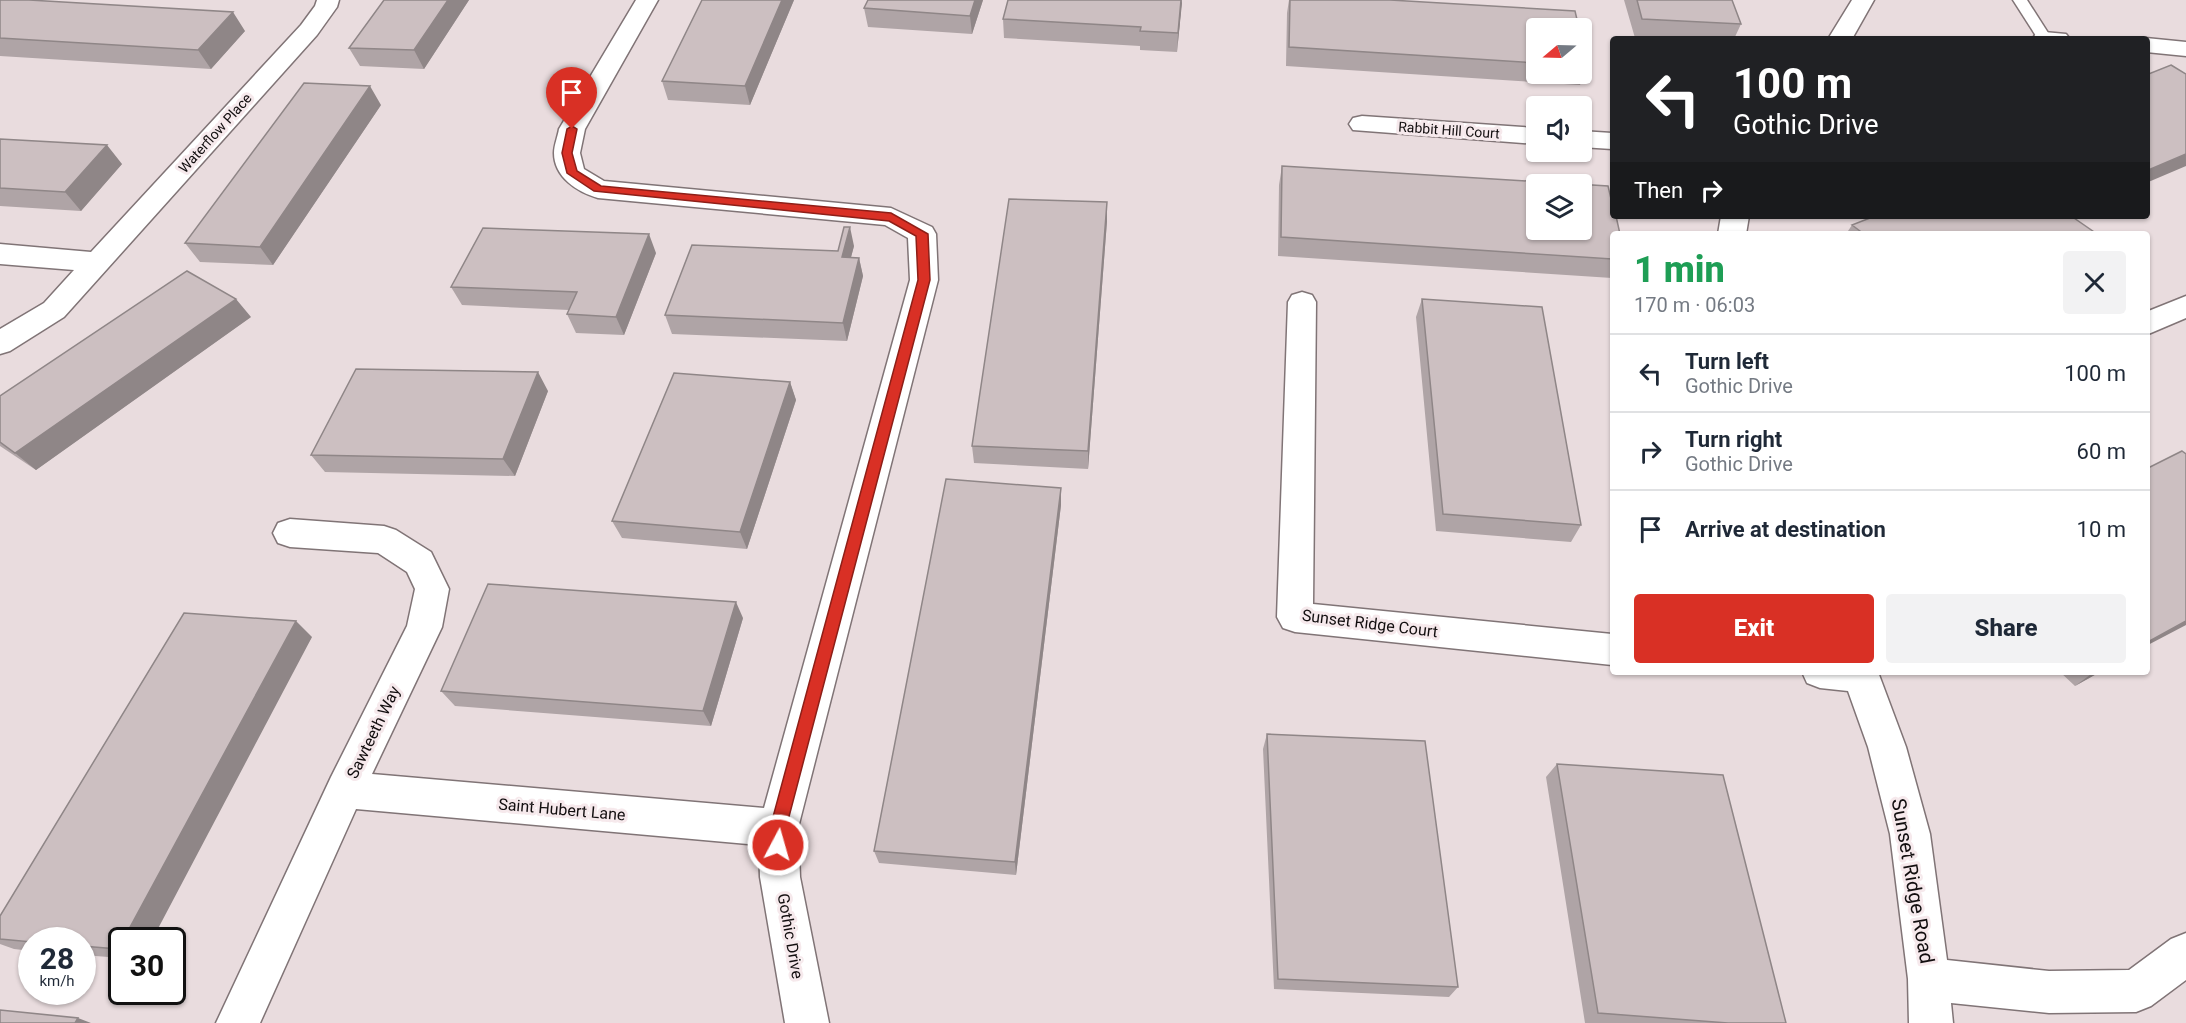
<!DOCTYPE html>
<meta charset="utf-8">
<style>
:root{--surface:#fff;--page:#f2f2f3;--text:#1f2937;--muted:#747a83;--line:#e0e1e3;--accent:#d93025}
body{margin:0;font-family:Roboto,sans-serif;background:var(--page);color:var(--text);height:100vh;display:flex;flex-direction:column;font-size:22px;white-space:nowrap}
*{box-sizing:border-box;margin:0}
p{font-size:20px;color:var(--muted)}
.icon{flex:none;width:33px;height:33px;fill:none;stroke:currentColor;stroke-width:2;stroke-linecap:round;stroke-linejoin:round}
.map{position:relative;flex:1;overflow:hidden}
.panel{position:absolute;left:1610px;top:231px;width:540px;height:444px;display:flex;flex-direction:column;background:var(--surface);border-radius:6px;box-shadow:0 2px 4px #0004}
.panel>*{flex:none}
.hud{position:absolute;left:1610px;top:36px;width:540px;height:183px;border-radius:6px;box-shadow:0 2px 4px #0004;background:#202124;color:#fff;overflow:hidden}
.needle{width:39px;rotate:251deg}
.buttons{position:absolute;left:1526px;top:18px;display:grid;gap:12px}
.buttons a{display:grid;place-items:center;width:66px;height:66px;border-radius:6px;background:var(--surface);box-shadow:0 2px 4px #0004;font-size:30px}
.speed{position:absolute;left:18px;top:927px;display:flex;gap:12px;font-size:30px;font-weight:700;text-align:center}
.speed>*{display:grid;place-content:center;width:78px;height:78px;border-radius:50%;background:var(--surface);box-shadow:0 2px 4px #0004;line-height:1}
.speed small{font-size:15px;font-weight:400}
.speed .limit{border:3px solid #111;border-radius:9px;background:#fff;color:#111}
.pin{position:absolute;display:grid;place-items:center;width:51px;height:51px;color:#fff;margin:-62px -26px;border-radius:50% 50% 50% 0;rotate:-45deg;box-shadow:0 0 6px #0007}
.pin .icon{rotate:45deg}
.me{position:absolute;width:66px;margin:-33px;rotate:6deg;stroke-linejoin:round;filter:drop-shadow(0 0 4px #0008)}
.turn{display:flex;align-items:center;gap:21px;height:126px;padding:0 24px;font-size:27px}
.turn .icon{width:78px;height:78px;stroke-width:2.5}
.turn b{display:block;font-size:42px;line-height:51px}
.then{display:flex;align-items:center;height:57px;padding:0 24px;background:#0003;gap:12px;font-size:22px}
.round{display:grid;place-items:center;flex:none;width:63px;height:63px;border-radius:6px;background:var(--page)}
.overview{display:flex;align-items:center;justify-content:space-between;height:102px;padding:0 24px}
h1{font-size:36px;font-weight:800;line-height:45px;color:#1e9e55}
.cta{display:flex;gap:12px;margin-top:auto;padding:12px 24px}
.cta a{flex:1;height:69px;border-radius:6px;background:var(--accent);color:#fff;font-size:24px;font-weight:800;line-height:69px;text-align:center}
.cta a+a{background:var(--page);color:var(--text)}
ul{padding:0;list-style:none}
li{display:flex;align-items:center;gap:18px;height:78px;padding:0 24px;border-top:2px solid var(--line)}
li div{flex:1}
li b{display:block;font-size:22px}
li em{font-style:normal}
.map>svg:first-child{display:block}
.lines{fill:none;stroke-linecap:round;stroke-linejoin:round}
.lane-casing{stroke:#807476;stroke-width:3}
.street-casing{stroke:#807476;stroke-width:3}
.lane{fill:#fff;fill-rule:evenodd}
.street{fill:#fff;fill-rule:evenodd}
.wall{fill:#afa4a6}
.shaded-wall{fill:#8f8687}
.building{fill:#ccbfc1;stroke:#8f8687;stroke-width:1.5;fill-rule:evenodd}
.route{fill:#d93025;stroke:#8d1f18;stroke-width:1.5}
.labels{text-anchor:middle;stroke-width:6;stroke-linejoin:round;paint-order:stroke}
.far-street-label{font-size:14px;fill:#120e0f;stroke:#f6e9ec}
.street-label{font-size:16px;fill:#120e0f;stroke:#f6e9ec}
.near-street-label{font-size:20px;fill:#120e0f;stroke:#f6e9ec}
</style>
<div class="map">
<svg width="2186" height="1023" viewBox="0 0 2186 1023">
<rect width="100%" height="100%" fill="#e9dcde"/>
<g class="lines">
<defs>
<path id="lane" d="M2013,0H2027L2052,39H2038Z"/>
<path id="street" d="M317,0H339L337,7L317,35L64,317L10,351L0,354V329L44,303L74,270L0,264V244L91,252L301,25L315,6Z
M636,0H658L585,129L580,153L584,169L604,181L891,208L932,227L936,234L938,280L798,828L800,877L829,1023H785L760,877L759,845L356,809L260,1023H216L331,777L407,626L415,589L407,572L378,553L290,547L278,543L273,533L278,523L290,519L384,526L396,530L431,552L449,589L442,627L372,774L764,808L910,280L908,238L885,225L598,198C577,192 554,177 554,153C554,145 558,136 559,129Z
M1852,0H1874L1852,39H1828Z
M2044,32L2066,34L2070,39H2032L2036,34Z
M2146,38L2186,42V56L2146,52V39H2142Z
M1362,116L1536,128V144L1353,130L1349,124L1353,118Z
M1581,131L1612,133V149L1581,147Z
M1721,216H1749L1746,234H1718Z
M1302,292L1312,295L1316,302L1313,604L1612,634V665L1295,632L1283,628L1277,617L1288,302L1292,295Z
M2186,296V318L2146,335V312Z
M1802,672H1878L1906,747L1930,834L1947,960L2049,971L2129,970L2171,939L2186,933V980L2151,1006L2136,1012L2049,1013L1951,1003L1953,1023H1909L1908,979L1890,834L1868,747L1848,691L1820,688L1807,683Z"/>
</defs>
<!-- lane casing -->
<use href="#lane" class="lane-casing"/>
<!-- street casing -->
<use href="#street" class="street-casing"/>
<!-- lane -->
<use href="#lane" class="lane"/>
<!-- street -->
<use href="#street" class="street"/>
</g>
<!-- wall -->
<path class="wall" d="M0,0L245,31L211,69L0,56Z
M384,0H469L424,69L360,66L349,48Z
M702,0H794L750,105L668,100L662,81Z
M983,0L972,34L868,27L864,8Z
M1008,0H1182L1177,52L1140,50V46L1004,38L1003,19Z
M1289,0H1390L1536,28V74H1581V39L1587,66L1580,85L1286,66L1287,13Z
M1624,0H1732L1741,24L1734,39H1657L1635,38Z
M381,105L273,265L200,262L185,243Z
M0,139L122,164L81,211L0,206Z
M1282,166L1612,234V278L1278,256L1279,185Z
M1107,202V221L1088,469L974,463L972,446Z
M1852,225L2097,234H1846Z
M854,246L851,257L859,258L863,276L847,341L672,334L665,315Z
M656,253L624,335L576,333L567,314L569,310L462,305L451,287Z
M1422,299L1581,525L1571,542L1436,531L1416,317Z
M251,317L36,470L0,446V396Z
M790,382L796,400L747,549L622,538L612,521Z
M548,391L515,476L325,472L311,455Z
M1061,488V505L1016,875L879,863L874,851Z
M743,618L711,726L455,706L441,691Z
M312,637L122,940V958L82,955V940H32V951L14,949L0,944V916Z
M2060,672H2100L2075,686Z
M1267,734L1458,987L1449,997L1274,989L1263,749Z
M1557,764L1786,1023H1585L1546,777Z"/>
<!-- shaded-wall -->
<path class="shaded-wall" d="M448,0H469L424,69L414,50Z
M782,0H794L750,105L745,86Z
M975,0H983L972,34L970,16Z
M1181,0L1182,3L1177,52L1178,33Z
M233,12L245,31L211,69L198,50Z
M370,86L381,105L273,265L260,247Z
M107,145L122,164L81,211L65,192Z
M2186,154V166L2146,183V171Z
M1107,202V221L1088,469V451Z
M850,227L854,246L846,276L842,257Z
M649,234L656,253L624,335L616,317Z
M859,258L863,276L847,341L843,323Z
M236,299L251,317L36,470L15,453Z
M538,372L548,391L515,476L503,459Z
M790,382L796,400L747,549L740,532Z
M1061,488V505L1016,875L1015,862Z
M736,602L743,618L711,726L703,711Z
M296,621L312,637L152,940H123Z
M2186,621V625L2146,646V643Z
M2094,672H2100L2075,686Z
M78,1018L91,1023H75Z"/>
<!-- building -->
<path class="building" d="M0,0H29L233,12L198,50L0,38Z
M384,0H448L414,50L349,48Z
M702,0H782L745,86L662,81Z
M868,0H975L970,16L864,8Z
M1008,0H1181L1178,33L1140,31L1141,27L1003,19Z
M1290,0H1390L1575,11L1579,28H1536V63L1289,47Z
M1637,0H1732L1741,24L1642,19Z
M1581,39L1587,66L1581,65Z
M2171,65L2186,74V154L2146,171V75Z
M304,83L370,86L260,247L185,243Z
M0,139L107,145L65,192L0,188Z
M1282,166L1608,186L1612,203V216H1616L1620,234H1612V259L1281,237ZM1536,184H1581V230H1536Z
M1009,199L1107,202L1088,451L972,446Z
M1875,216H2071L2097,234H1864L1852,225Z
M844,227H850L842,257L859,258L843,323L665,315L692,245L838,251Z
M483,228L649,234L616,317L567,314L577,292L451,287Z
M187,271L236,299L15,453L0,442V396Z
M1422,299L1542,307L1581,525L1443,514Z
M356,369L538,372L503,459L311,455Z
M674,373L790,382L740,532L612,521Z
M2182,451L2186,454V621L2146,643V469Z
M946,479L1061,488L1015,862L874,851Z
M488,584L736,602L703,711L441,691Z
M184,613L296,621L123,940H122V943L118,949L82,946V940H32V942L0,939V916Z
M1267,734L1425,741L1458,987L1278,979Z
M1557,764L1723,775L1786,1023H1728L1598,1013Z
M0,1010L78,1018L75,1023H0Z"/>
<!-- route -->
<path class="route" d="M572,126L577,129L572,153L577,171L601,186L891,213L928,234L930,280L786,828L787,845L784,850L778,853L773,850L770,828L918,280L916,236L889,221L594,191L567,173L562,153L567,129Z"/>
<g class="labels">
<!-- far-street labels -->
<g class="far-street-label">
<text transform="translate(1449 130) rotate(4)" y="5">Rabbit Hill Court</text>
<text transform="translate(215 133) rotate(-48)" y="5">Waterflow Place</text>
</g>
<!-- street labels -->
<g class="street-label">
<text transform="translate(1370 623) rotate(7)" y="6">Sunset Ridge Court</text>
<text transform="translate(373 732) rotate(-64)" y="6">Sawteeth Way</text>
<text transform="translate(562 809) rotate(5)" y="6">Saint Hubert Lane</text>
<text transform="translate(791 936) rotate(80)" y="6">Gothic Drive</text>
</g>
<!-- near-street labels -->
<g class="near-street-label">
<text transform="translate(1913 881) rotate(80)" y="7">Sunset Ridge Road</text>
</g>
</g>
</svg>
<div class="buttons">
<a><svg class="needle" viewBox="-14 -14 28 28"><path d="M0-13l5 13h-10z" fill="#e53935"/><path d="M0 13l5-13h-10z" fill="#747a83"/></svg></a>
<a><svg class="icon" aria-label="sound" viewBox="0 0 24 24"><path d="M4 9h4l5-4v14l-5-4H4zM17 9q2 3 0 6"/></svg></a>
<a><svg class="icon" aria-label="layers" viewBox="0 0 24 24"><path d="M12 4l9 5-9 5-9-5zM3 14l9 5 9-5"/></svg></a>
</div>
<div class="speed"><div>28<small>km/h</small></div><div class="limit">30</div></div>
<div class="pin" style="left:572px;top:129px;background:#d93025"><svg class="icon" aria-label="arrive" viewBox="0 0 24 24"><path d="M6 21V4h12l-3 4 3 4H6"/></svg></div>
<svg class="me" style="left:778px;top:845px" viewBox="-20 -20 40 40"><circle r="17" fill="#d93025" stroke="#fff" stroke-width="3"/><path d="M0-11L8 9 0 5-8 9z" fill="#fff"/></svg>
<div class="hud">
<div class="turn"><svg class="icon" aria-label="left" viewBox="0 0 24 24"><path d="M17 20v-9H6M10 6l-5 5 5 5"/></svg><div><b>100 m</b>Gothic Drive</div></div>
<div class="then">Then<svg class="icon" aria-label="right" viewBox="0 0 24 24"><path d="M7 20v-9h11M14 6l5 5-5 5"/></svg></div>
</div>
<section class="panel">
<div class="overview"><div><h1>1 min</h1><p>170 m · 06:03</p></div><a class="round"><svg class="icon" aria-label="close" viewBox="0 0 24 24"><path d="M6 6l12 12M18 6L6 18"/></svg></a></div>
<ul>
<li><svg class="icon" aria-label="left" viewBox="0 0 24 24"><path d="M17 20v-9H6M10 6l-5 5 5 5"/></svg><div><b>Turn left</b><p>Gothic Drive</p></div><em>100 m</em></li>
<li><svg class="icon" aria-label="right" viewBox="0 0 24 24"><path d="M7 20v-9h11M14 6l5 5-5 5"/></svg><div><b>Turn right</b><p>Gothic Drive</p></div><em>60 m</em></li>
<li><svg class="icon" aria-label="arrive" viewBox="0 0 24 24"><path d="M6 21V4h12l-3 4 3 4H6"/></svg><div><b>Arrive at destination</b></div><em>10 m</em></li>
</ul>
<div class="cta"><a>Exit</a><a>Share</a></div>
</section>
</div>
